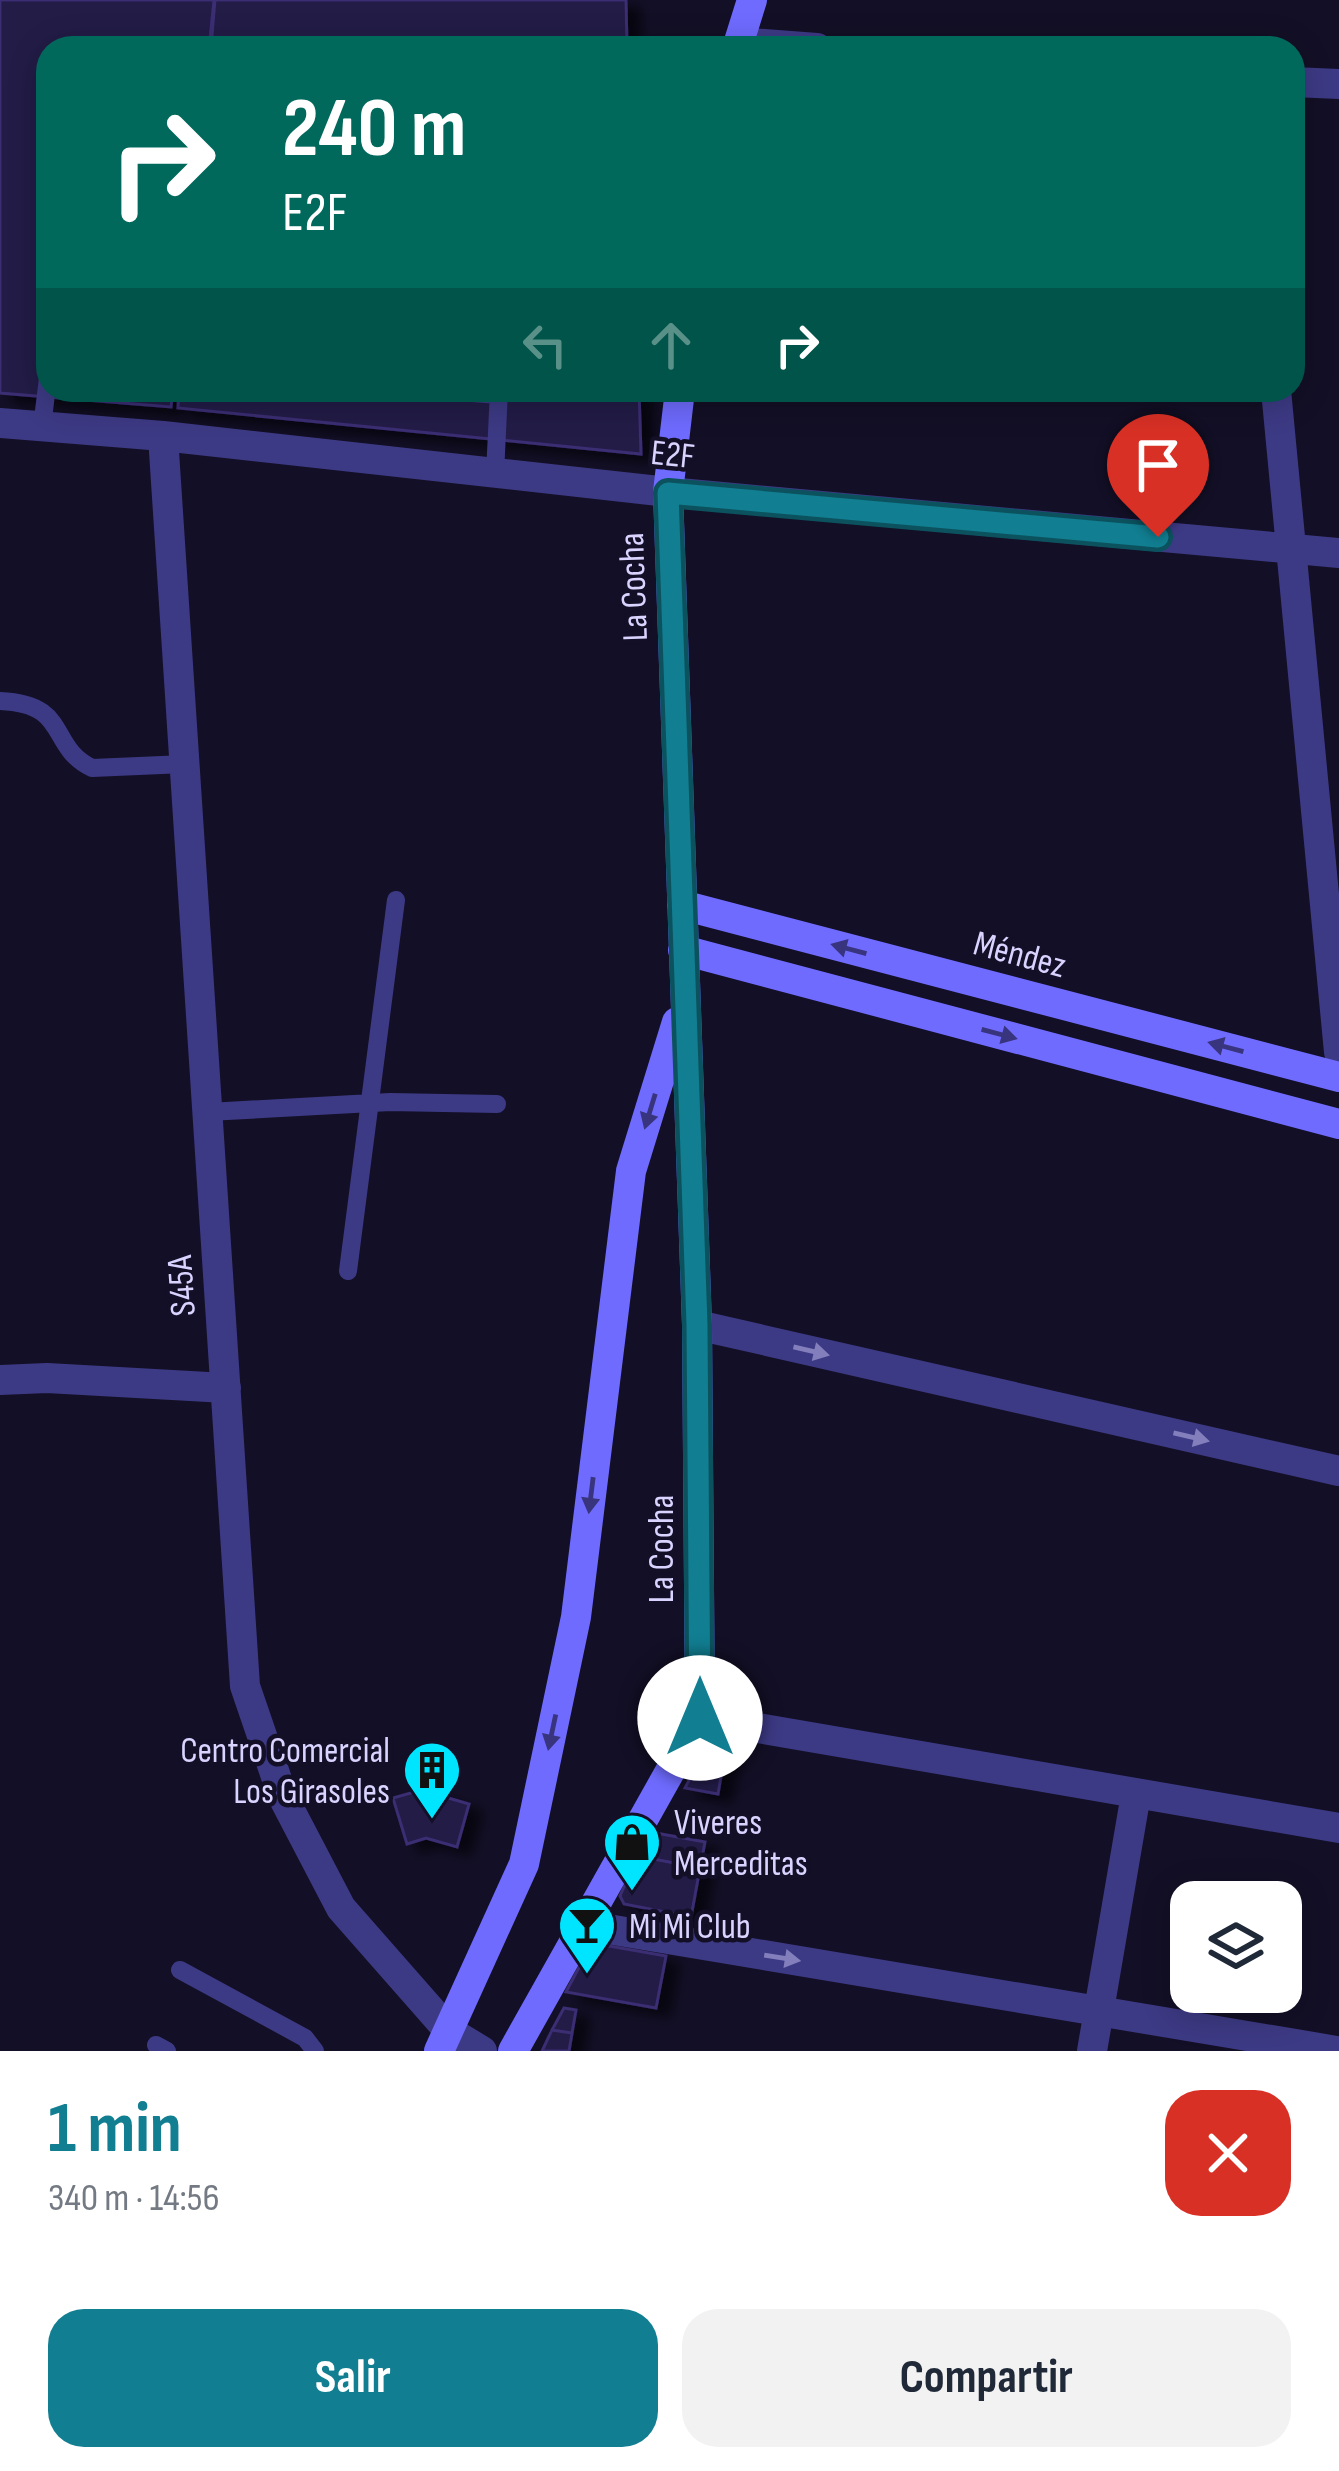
<!DOCTYPE html>
<html lang="es">
<meta charset="utf-8">
<style>
:root{--surface:#fff;--page:#f2f2f3;--text:#1f2937;--muted:#747a83;--accent:#117e91}
body{margin:0;font-family:"Sofia Sans Condensed",sans-serif;background:var(--page);color:var(--text);height:100vh;display:flex;flex-direction:column;font-size:45px;white-space:nowrap}
*{box-sizing:border-box;margin:0}
p{font-size:39px;color:var(--muted)}
.icon{flex:none;width:66px;height:66px;fill:none;stroke:currentColor;stroke-width:2;stroke-linecap:round;stroke-linejoin:round}
.map{position:relative;height:2051px;overflow:hidden}
.panel{display:flex;flex-direction:column;background:var(--surface);flex:1}
.panel>*{flex:none}
.guide{position:absolute;left:36px;top:36px;width:1269px;height:366px;border-radius:36px;box-shadow:0 6px 30px #0003;background:#00695c;color:#fff;overflow:hidden}
.tools{position:absolute;left:1170px;top:1881px;display:grid;gap:24px}
.tools a{display:grid;place-items:center;width:132px;height:132px;border-radius:24px;background:var(--surface);box-shadow:0 6px 30px #0003;font-size:60px}
.pin{position:absolute;display:grid;place-items:center;width:102px;height:102px;color:#fff;margin:-123px -51px;border-radius:50% 50% 50% 0;rotate:-45deg;box-shadow:0 0 12px #0007}
.pin .icon{rotate:45deg}
.me{position:absolute;width:132px;margin:-66px;rotate:0deg;stroke-linejoin:round;filter:drop-shadow(0 0 9px #0008)}
.turn{display:flex;align-items:center;gap:42px;height:252px;padding:0 48px;font-size:54px}
.turn .icon{width:156px;height:156px;stroke-width:2.5}
.turn b{display:block;font-size:84px;line-height:102px}
.lanes{display:flex;align-items:center;height:114px;padding:0 48px;background:#0003;justify-content:center;gap:60px;direction:ltr}
.lanes .off{opacity:.35}
.round{display:grid;place-items:center;flex:none;width:126px;height:126px;border-radius:36px;background:var(--page)}
.summary{display:flex;align-items:center;justify-content:space-between;height:204px;padding:0 48px}
h1{font-size:72px;font-weight:700;line-height:90px;color:var(--accent)}
.primary-button{display:flex;gap:24px;margin-top:auto;padding:24px 48px}
.primary-button a{flex:1;height:138px;border-radius:36px;background:var(--accent);color:#fff;font-size:48px;font-weight:700;line-height:138px;text-align:center}
.primary-button a+a{background:var(--page);color:var(--text)}
.map>svg:first-child{display:block}
.building{fill:#241b47;stroke:#3b2d73;stroke-width:3;filter:url(#shadow)}
.lines{fill:none;stroke-linecap:round;stroke-linejoin:round}
.lane{stroke:#3d3a85;stroke-width:18}
.street{stroke:#3d3a85;stroke-width:30}
.secondary{stroke:#6f6bff;stroke-width:30}
.oneway{fill:#38347d}
.oneway2{fill:#837fbc}
.route-casing{stroke:#0b525e;stroke-width:30}
.route{stroke:#117e91;stroke-width:21}
.labels{text-anchor:middle;stroke-width:9;stroke-linejoin:round;paint-order:stroke}
.street-label{font-size:36px;fill:#d9d4ff;stroke:#130f26}
.poi-label{font-size:36px;fill:#d9d4ff;stroke:#130f26;text-anchor:start}
</style>
<div class="map">
<svg width="1339" height="2051" viewBox="0 0 1339 2051">
<defs>
<filter id="shadow"><feDropShadow dx="13" dy="8" stdDeviation="6" flood-color="#0009"/></filter>
</defs>
<rect width="100%" height="100%" fill="#130f26"/>
<!-- building -->
<path class="building" d="M0,0H214L209,48H48V390H173L171,407L0,393Z
M215,0H626L627,48H211Z
M179,390H639L641,454L178,408Z
M706,1749L725,1752L718,1794L685,1788Z
M421,1790L469,1804L457,1847L426,1838L407,1844L393,1798Z
M656,1833L705,1842L700,1868L638,1856Z
M638,1856L700,1868L691,1917L624,1904L620,1896Z
M592,1943L666,1956L656,2008L566,1992Z
M564,2008L576,2010L572,2033L552,2030Z
M552,2030L572,2033L569,2051H542Z"/>
<g class="lines">
<!-- lane -->
<path class="lane" d="M432,390L499,395
M42,427L48,378
M495,474L499,390
M0,701C71,704 47,746 92,768L185,764
M208,1112L390,1102L497,1104
M348,1271L396,900
M180,1970L305,2038L315,2051
M156,2045L167,2051"/>
<!-- street -->
<path class="street" d="M739,42L817,48
M1293,82L1339,84
M1276,390L1339,1052
M0,423L163,436L668,492L1339,553
M163,436L245,1686L283,1797L341,1908L449,2031L482,2051
M697,1325L1339,1471
M0,1380L47,1378L226,1388
M700,1718L1339,1828
M584,1925L1337,2051
M1092,2051L1136,1794"/>
<!-- secondary -->
<path class="secondary" d="M737,48L752,0
M682,905L1339,1077
M683,950L1339,1124
M439,2051L524,1864L576,1617L631,1171L677,1022
M513,2051L700,1718L697,1325L668,492L680,390"/>
</g>
<!-- one-way arrows -->
<defs><path id="oneway-solid" d="M-6-.8H1V-3.2L6.5 0L1 3.2V.8H-6Z" transform="scale(3)"/></defs>
<g class="oneway">
<use href="#oneway-solid" transform="translate(849 949) rotate(-165)"/>
<use href="#oneway-solid" transform="translate(999 1034) rotate(15)"/>
<use href="#oneway-solid" transform="translate(1226 1047) rotate(-165)"/>
<use href="#oneway-solid" transform="translate(650 1111) rotate(107)"/>
<use href="#oneway-solid" transform="translate(591 1495) rotate(97)"/>
<use href="#oneway-solid" transform="translate(552 1732) rotate(102)"/>
</g>
<g class="oneway2">
<use href="#oneway-solid" transform="translate(811 1351) rotate(13)"/>
<use href="#oneway-solid" transform="translate(1191 1437) rotate(13)"/>
<use href="#oneway-solid" transform="translate(782 1958) rotate(9)"/>
</g>
<g class="lines">
<defs>
<path id="route" d="M700,1718L697,1325L668,493L1158,537"/>
</defs>
<!-- route casing -->
<use href="#route" class="route-casing"/>
<!-- route -->
<use href="#route" class="route"/>
</g>
<!-- icons -->
<defs>
<symbol id="building-pin" viewBox="-11 -11 22 30"><path d="M0 17L-7.5 6A9.5 9.5 0 1 1 7.5 6Z" fill="#00e5ff" stroke="#130f26"/><path d="M-4-6H4V6H1V3H-1V6H-4ZM-2.5-4.3h1.7v1.8h-1.7ZM.8-4.3h1.7v1.8H.8ZM-2.5-1h1.7V.8h-1.7ZM.8-1h1.7V.8H.8Z" fill="#111"/></symbol>
<symbol id="shop-pin" viewBox="-11 -11 22 30"><path d="M0 17L-7.5 6A9.5 9.5 0 1 1 7.5 6Z" fill="#00e5ff" stroke="#130f26"/><path d="M-5-2.5h2.3a2.7 3.5 0 0 1 5.4 0H5L5.5 6h-11ZM-1.5-2.5h3a1.5 2.3 0 0 0-3 0Z" fill="#111"/></symbol>
<symbol id="bar-pin" viewBox="-11 -11 22 30"><path d="M0 17L-7.5 6A9.5 9.5 0 1 1 7.5 6Z" fill="#00e5ff" stroke="#130f26"/><path d="M-6-5H6L.8 .8V4.5H3.5V6h-7V4.5H-.8V.8Z" fill="#111"/></symbol>
</defs>
<g fill-rule="evenodd">
<use href="#building-pin" x="399" y="1737" width="66" height="90"/>
<use href="#shop-pin" x="599" y="1809" width="66" height="90"/>
<use href="#bar-pin" x="554" y="1892" width="66" height="90"/>
</g>
<g class="labels">
<!-- street labels -->
<g class="street-label">
<text transform="translate(673 453) rotate(6)" y="13">E2F</text>
<text transform="translate(632 587) rotate(-92)" y="13">La Cocha</text>
<text transform="translate(1020 953) rotate(15)" y="13">Méndez</text>
<text transform="translate(180 1286) rotate(-94)" y="13">S45A</text>
<text transform="translate(660 1549) rotate(-90)" y="13">La Cocha</text>
</g>
<!-- poi labels -->
<g class="poi-label">
<text x="390" y="1762" text-anchor="end">Centro Comercial<tspan x="390" dy="41">Los Girasoles</tspan></text>
<text x="674" y="1834">Viveres<tspan x="674" dy="41">Merceditas</tspan></text>
<text x="629" y="1938">Mi Mi Club</text>
</g>
</g>
</svg>
<div class="tools">
<a><svg class="icon" aria-label="layers" viewBox="0 0 24 24"><path d="M12 4l9 5-9 5-9-5zM3 14l9 5 9-5"/></svg></a>
</div>
<div class="pin" style="left:1158px;top:537px;background:#d93025"><svg class="icon" aria-label="arrive" viewBox="0 0 24 24"><path d="M6 21V4h12l-3 4 3 4H6"/></svg></div>
<svg class="me" style="left:700px;top:1718px" viewBox="-20 -20 40 40"><circle r="19" fill="#fff"/><path d="M0-13L10 11 0 6-10 11z" fill="#117e91"/></svg>
<div class="guide">
<div class="turn"><svg class="icon" aria-label="right" viewBox="0 0 24 24"><path d="M7 20v-9h11M14 6l5 5-5 5"/></svg><div><b>240 m</b>E2F</div></div>
<div class="lanes"><svg class="icon off" aria-label="left" viewBox="0 0 24 24"><path d="M17 20v-9H6M10 6l-5 5 5 5"/></svg><svg class="icon off" aria-label="ahead" viewBox="0 0 24 24"><path d="M12 20V5M6 11l6-6 6 6"/></svg><svg class="icon" aria-label="right" viewBox="0 0 24 24"><path d="M7 20v-9h11M14 6l5 5-5 5"/></svg></div>
</div>
</div>
<section class="panel">
<div class="summary"><div><h1>1 min</h1><p>340 m · 14:56</p></div><a class="round" style="background:#d93025;color:#fff"><svg class="icon" aria-label="close" viewBox="0 0 24 24"><path d="M6 6l12 12M18 6L6 18"/></svg></a></div>
<div class="primary-button"><a>Salir</a><a>Compartir</a></div>
</section>
